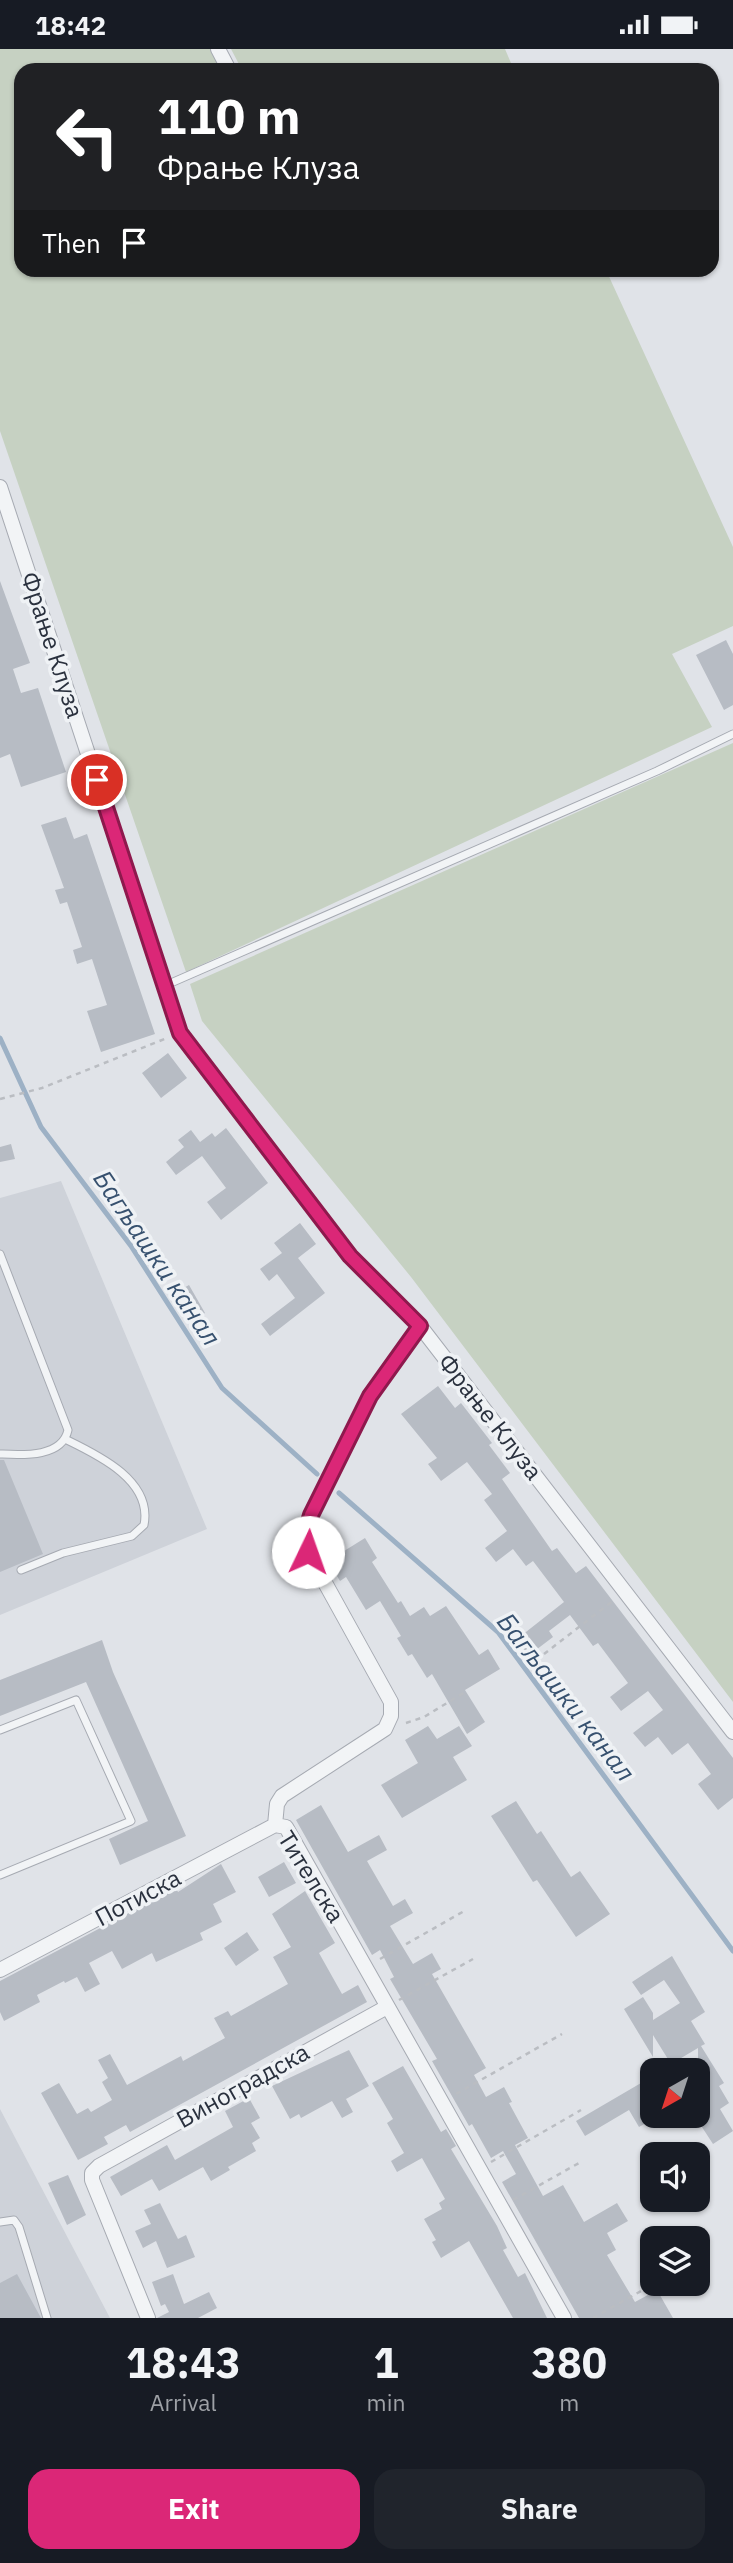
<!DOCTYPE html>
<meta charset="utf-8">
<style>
:root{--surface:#171b24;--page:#20242c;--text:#f1f3f6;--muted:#9ea1a6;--accent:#db2777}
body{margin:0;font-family:"IBM Plex Sans",sans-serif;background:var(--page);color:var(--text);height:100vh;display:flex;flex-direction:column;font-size:26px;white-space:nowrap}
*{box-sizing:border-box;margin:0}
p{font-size:23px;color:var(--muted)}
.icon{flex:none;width:38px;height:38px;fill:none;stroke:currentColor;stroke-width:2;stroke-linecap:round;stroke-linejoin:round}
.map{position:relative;height:2269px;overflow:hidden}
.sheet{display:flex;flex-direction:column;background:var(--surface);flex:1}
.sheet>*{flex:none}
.top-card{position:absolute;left:14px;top:14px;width:705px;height:214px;border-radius:21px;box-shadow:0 2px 5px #0004;background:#202124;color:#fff;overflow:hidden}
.needle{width:46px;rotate:219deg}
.tools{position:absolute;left:640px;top:2009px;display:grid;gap:14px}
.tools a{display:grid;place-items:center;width:70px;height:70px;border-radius:14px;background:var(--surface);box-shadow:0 2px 5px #0004;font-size:35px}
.pin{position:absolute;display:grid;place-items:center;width:60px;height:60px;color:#fff;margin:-30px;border:4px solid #fff;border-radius:50%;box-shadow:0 2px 7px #0007}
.me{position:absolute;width:77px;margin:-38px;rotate:3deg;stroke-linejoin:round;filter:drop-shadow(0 0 5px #0008)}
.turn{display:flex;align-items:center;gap:24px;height:147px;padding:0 28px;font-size:32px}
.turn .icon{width:91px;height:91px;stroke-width:2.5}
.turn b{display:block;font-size:49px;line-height:60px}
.then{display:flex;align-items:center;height:66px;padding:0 28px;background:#0003;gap:14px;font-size:26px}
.eta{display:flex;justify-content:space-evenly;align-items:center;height:119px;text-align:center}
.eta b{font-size:42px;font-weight:700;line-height:49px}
.cta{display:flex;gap:14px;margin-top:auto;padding:14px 28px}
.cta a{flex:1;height:80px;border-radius:21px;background:var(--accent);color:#fff;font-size:28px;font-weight:700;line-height:80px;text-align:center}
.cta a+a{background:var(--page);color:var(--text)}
.status{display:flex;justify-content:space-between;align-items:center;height:49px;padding:0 35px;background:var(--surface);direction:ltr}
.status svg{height:19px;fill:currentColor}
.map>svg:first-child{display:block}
.built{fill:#ced2d9}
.green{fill:#c6d1c2}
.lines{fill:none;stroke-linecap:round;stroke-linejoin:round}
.stream{stroke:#9db1c5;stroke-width:5}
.building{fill:#b7bcc4}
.lane-casing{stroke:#a6aab2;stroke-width:9}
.street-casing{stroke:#a6aab2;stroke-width:16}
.path{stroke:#babdc2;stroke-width:2.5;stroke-dasharray:5 5;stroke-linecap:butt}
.lane{stroke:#f2f4f6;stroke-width:7}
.street{stroke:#f2f4f6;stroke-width:14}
.route-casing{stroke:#8e194d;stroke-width:18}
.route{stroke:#db2777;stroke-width:12}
.labels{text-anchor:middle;stroke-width:7;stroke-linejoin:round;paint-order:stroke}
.street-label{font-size:24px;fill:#2a313e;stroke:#eff2f5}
.water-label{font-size:26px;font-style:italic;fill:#37516f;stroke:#eff2f5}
</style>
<div class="status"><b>18:42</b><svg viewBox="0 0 49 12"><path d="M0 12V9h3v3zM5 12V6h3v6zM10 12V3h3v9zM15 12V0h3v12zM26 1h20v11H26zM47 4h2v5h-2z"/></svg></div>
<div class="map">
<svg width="733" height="2269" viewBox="0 0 733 2269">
<rect width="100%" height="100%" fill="#e0e3e8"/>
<!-- built -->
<path class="built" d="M61,1132L207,1480L0,1566V1149Z
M0,2060L110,2269H0Z"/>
<!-- green -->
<path class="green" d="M0,0H216L225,21H21V220L606,221L733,498V577L672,605L712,678L186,923L0,382Z
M231,0H505L514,21H242Z
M733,694V1653L411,1228L202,972L190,935Z"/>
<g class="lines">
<!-- stream -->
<path class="stream" d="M0,989L41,1078L131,1197L222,1339L317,1425
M339,1444L498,1583L733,1902"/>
</g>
<!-- building -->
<path class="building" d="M0,532L30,614L13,620L21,644L38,639L66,723L21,738L10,705L0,709Z
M726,591L733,605V656L724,661L696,606Z
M66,768L74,790L87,785L155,985L101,1003L87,962L107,956L92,910L77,915L73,901L82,898L67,853L60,855L55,841L64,839L41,776Z
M168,1004L187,1029L161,1049L142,1024Z
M226,1079L268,1134L221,1171L207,1153L226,1139L202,1107L176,1126L166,1113L184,1098L178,1091L191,1081L200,1093L212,1084L215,1088Z
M11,1095L15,1110L0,1113V1098Z
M300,1174L316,1195L298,1209L325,1244L270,1287L261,1275L295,1249L277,1225L269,1232L260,1220L282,1204L274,1194Z
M189,1236L205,1264L188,1273L173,1245Z
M438,1337L455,1359L461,1354L492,1394L489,1396L510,1424L502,1430L552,1502L557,1499L576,1524L586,1517L733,1709V1749L718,1761L698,1735L711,1725L688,1694L672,1706L658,1688L645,1698L633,1684L663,1661L648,1642L621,1662L610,1648L628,1634L598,1594L593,1597L570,1566L549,1582L553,1588L524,1610L512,1594L564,1553L533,1512L526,1517L513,1500L496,1513L485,1499L507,1482L484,1451L492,1445L467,1413L441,1432L428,1415L437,1409L401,1365Z
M0,1411H4L43,1505L0,1523Z
M365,1489L377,1509L372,1513L398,1554L401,1552L410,1567L424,1558L430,1567L446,1557L479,1606L488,1600L500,1620L465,1641L485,1673L467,1685L432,1625L427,1629L412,1605L408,1607L397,1589L401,1587L380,1552L366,1561L346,1528L340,1532L328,1512Z
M102,1591L113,1623L186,1787L120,1816L109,1790L148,1772L86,1633L0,1667V1631Z
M428,1677L437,1690L459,1677L472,1697L453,1708L467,1731L402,1769L381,1736L418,1714L405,1691Z
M516,1752L537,1785L541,1782L571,1828L580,1822L610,1865L576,1888L537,1831L533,1833L491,1767Z
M321,1756L348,1803L379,1786L387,1801L367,1812L393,1857L405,1850L413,1864L390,1877L413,1915L432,1904L441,1920L432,1925L486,2019L474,2026L486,2048L504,2038L512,2053L509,2054L528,2089L515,2096L543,2147L563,2136L584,2173L617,2154L628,2172L607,2184L616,2201L607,2206L635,2253L657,2241L673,2269H579L502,2133L516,2125L503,2102L491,2109L472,2075L469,2077L432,2012L437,2010L390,1930L394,1928L380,1901L372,1906L296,1771Z
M284,1813L296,1834L269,1848L258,1828Z
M221,1815L236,1843L213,1855L222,1873L200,1884L203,1891L156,1913L152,1904L122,1920L112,1902L89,1914L100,1935L85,1943L77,1928L65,1934L64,1932L37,1946L40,1953L4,1972L0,1963V1932L176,1839L178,1843Z
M305,1842L335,1894L319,1904L342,1945L358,1936L367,1953L130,2083L126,2076L104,2088L108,2095L78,2111L41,2044L59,2034L77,2065L88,2059L91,2063L112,2051L102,2033L108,2029L98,2011L110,2005L127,2036L181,2007L183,2012L225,1989L214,1969L228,1962L231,1967L288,1935L273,1908L291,1898L272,1865Z
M247,1883L259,1901L236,1917L224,1899Z
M672,1907L705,1963L691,1972L705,1995L701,1997L724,2034L719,2037L729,2054L720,2060L733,2082L713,2095L698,2072V1999L671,2015L653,1986V2008L624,1960L643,1948L653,1964V1971L680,1954L664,1931L641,1946L632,1933Z
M349,2001L369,2037L346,2050L353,2063L342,2069L332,2052L301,2069L299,2065L290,2070L272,2037Z
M403,2017L441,2083L446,2080L456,2097L451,2100L497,2177L507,2199L503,2201L518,2228L525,2224L547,2269H513L469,2192L441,2209L432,2193L436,2191L424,2170L442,2160L439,2154L445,2150L422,2109L397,2123L391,2112L404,2104L387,2074L393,2070L372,2034Z
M653,2027V2070L639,2078L629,2061L585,2087L576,2072Z
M249,2049L260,2069L251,2074L260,2089L252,2094L256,2102L228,2118L230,2121L211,2132L203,2118L159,2142L152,2130L121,2147L110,2128L167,2096L175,2111L233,2078L225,2062Z
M68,2126L86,2166L67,2176L48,2134Z
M160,2154L178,2190L186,2186L195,2208L167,2219L156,2192L143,2199L135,2182L151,2175L144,2161Z
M17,2225L41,2269H0V2234Z
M173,2225L184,2255L209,2243L217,2259L198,2269H157L169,2263L165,2255L161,2257L152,2233Z"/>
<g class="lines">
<defs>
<path id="lane" d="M164,937L657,722L733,685
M0,1205L68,1381C62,1409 22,1406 0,1405
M21,1521L63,1504L132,1487L144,1476C153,1431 96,1405 65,1390
M0,1681L76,1651L131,1772L0,1826
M0,2173L14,2171L19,2178L47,2269"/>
<path id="street" d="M218,0L229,21
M0,438L180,984L350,1207L420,1277L733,1683
M420,1277L370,1347L311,1466L305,1486L308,1503L391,1653V1667L385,1680L282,1747L277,1755L275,1776L286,1778L564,2269
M0,1921L275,1776
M148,2269L92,2131V2124L99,2117L387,1958"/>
</defs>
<!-- lane casing -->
<use href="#lane" class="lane-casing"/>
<!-- street casing -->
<use href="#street" class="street-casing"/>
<!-- path -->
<path class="path" d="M0,1050L42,1039L167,989
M544,1605L614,1551
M406,1674L424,1668L465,1643
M380,1910L466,1861
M399,1951L473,1910
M456,2045L562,1985
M491,2113L581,2061
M513,2151L579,2114
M593,2269L650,2237"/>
<!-- lane -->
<use href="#lane" class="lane"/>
<!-- street -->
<use href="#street" class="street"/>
</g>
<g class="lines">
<defs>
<path id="route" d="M97,731L180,984L350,1207L420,1277L370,1347L311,1466L305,1486L308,1503"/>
</defs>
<!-- route casing -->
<use href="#route" class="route-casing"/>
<!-- route -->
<use href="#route" class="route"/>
</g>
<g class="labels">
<!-- street labels -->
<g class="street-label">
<text transform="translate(52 596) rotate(72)" y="8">Фрање Клуза</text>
<text transform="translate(490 1368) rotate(52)" y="8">Фрање Клуза</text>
<text transform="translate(311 1828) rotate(58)" y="8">Тителска</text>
<text transform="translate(138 1849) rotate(-28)" y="8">Потиска</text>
<text transform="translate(243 2037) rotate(-29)" y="8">Виноградска</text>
</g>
<!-- water labels -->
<g class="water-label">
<text transform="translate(157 1209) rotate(56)" y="9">Багљашки канал</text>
<text transform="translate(566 1648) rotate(52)" y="9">Багљашки канал</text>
</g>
</g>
</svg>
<div class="tools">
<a><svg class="needle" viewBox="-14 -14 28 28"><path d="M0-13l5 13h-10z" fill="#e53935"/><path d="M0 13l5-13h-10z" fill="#9ea1a6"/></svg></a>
<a><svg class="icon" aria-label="sound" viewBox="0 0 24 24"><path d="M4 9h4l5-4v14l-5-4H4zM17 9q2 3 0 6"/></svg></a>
<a><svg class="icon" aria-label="layers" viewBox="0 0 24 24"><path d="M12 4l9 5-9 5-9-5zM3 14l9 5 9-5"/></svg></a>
</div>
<div class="pin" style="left:97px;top:731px;background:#d93025"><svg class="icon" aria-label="arrive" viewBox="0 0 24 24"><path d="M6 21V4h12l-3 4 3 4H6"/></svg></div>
<svg class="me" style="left:308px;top:1503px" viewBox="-20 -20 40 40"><circle r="19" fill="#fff"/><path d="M0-13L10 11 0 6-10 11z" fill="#db2777"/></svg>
<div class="top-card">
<div class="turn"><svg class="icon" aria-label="left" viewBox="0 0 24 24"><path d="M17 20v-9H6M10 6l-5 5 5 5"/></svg><div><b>110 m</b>Фрање Клуза</div></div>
<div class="then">Then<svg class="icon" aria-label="arrive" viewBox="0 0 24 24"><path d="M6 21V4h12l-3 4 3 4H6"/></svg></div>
</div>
</div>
<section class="sheet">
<div class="eta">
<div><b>18:43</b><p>Arrival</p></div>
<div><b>1</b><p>min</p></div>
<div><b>380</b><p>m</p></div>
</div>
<div class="cta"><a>Exit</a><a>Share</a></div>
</section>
